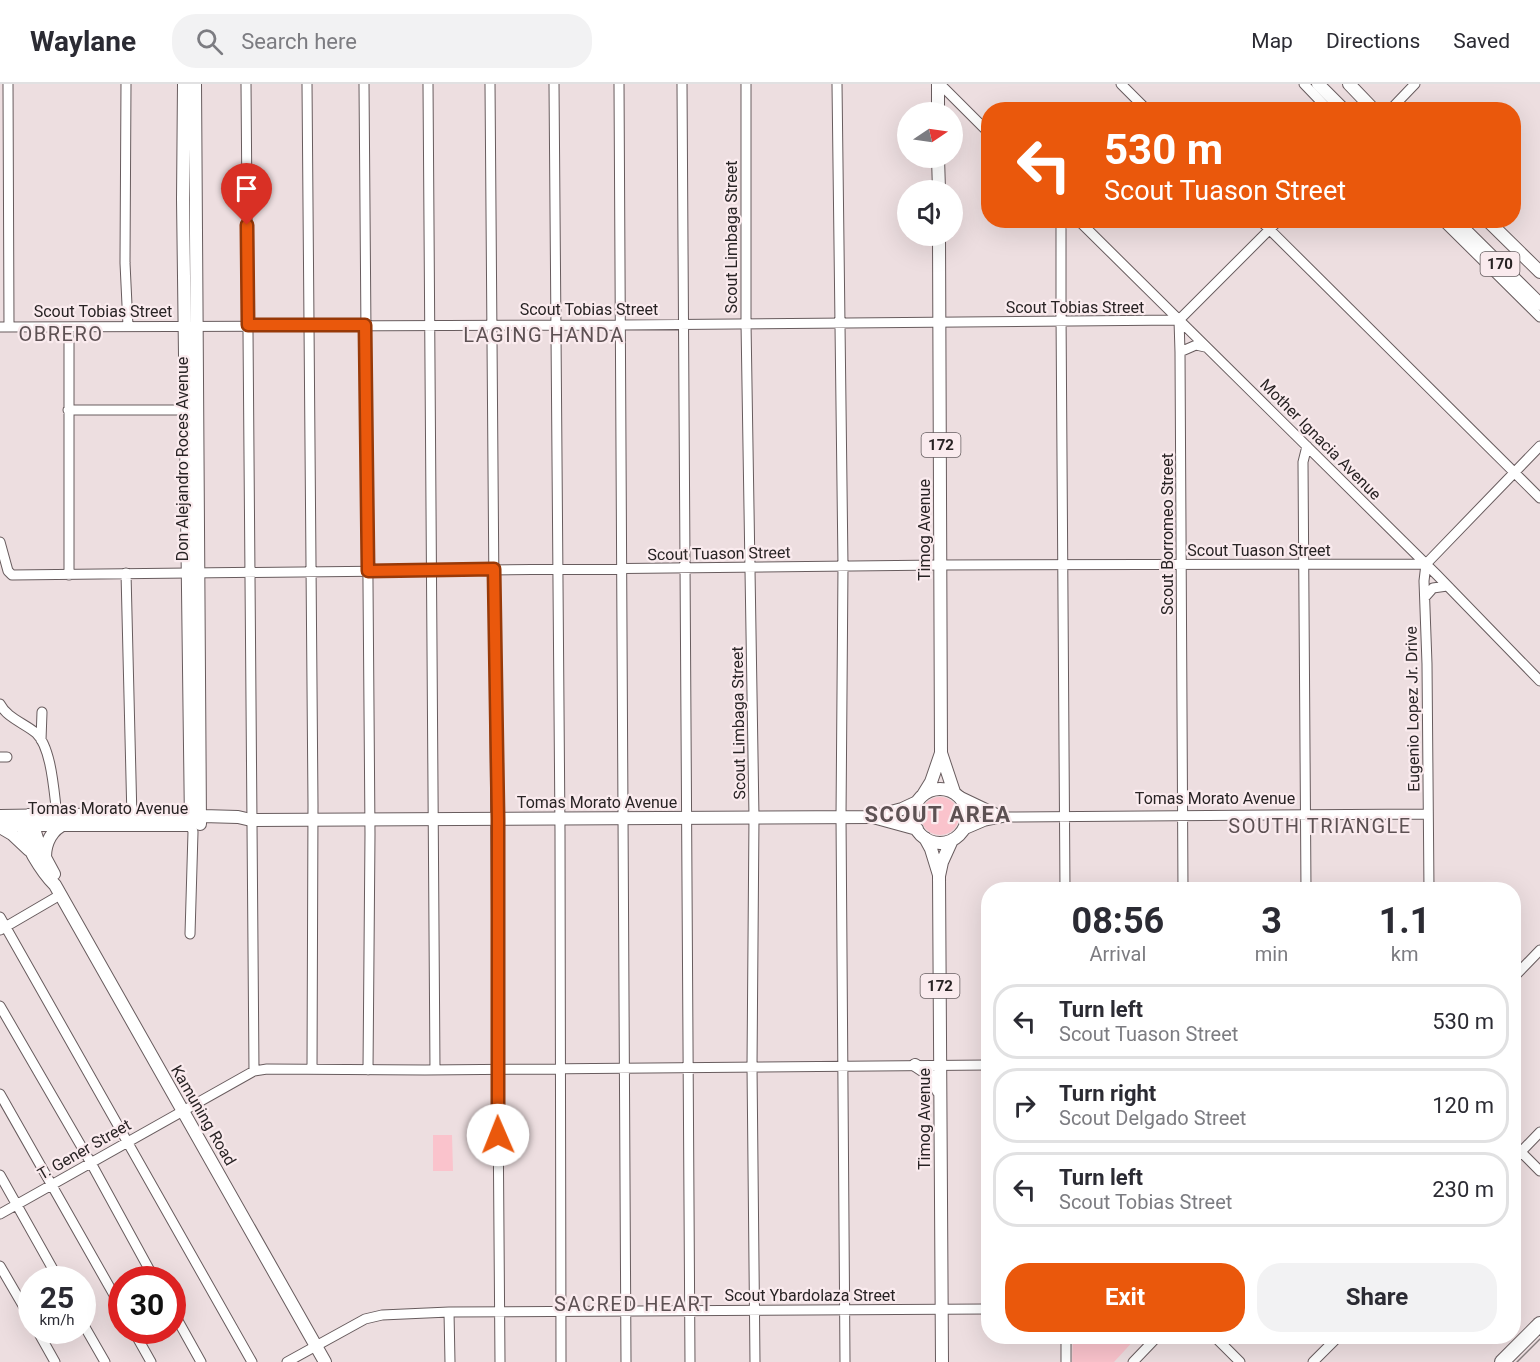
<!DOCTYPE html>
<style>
:root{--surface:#fff;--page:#f2f2f3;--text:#2b2b33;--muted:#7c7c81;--line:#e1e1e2;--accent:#ea580c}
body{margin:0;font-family:Roboto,sans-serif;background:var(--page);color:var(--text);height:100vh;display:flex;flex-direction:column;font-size:22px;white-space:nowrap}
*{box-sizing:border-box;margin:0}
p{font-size:20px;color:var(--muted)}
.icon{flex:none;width:33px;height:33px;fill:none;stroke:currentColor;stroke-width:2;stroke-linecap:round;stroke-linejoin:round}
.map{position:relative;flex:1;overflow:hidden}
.drawer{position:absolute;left:981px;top:798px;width:540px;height:462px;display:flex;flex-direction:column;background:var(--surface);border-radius:24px;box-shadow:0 6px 24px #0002}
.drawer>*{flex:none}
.hud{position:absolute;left:981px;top:18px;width:540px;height:126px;border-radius:24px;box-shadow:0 6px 24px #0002;background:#ea580c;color:#fff;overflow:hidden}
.needle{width:39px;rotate:77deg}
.fabs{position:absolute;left:897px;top:18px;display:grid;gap:12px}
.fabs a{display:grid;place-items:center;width:66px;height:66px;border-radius:50%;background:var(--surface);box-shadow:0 6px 24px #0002;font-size:30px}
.speed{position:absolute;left:18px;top:1182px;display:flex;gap:12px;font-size:30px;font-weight:700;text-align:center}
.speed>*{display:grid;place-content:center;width:78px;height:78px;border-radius:50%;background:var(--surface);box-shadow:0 6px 24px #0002;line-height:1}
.speed small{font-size:15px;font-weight:400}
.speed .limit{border:9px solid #d22;background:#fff;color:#111}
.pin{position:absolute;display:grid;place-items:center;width:51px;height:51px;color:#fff;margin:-62px -26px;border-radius:50% 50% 50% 0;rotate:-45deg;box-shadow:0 0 6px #0007}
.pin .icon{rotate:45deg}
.me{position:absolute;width:66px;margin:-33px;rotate:359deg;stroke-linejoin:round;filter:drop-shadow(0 0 4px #0008)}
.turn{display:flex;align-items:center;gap:21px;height:126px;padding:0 24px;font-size:27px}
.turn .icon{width:78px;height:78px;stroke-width:2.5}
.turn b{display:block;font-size:42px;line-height:51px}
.eta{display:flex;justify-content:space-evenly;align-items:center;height:102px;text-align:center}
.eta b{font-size:36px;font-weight:700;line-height:42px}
.cta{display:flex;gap:12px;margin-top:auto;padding:12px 24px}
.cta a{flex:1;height:69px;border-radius:24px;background:var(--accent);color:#fff;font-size:24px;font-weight:700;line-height:69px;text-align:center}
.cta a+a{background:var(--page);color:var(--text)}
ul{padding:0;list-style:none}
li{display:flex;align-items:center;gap:18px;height:75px;margin:0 12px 9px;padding:0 12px;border:3px solid var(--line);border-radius:24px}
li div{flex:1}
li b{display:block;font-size:22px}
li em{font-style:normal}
header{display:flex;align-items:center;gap:36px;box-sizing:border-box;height:84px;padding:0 30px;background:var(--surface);border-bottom:2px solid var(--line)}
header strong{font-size:28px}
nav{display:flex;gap:33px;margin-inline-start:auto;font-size:21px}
.search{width:420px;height:54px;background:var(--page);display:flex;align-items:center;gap:15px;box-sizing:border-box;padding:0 21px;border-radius:24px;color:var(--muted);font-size:22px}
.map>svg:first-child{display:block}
.green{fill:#fac3cc}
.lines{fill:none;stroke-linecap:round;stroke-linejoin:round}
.minor-casing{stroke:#685c5e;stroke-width:11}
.major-casing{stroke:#685c5e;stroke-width:14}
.highway-casing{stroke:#685c5e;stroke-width:16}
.minor{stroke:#fff;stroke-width:9}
.major{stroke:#fff;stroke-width:12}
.highway{stroke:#fff;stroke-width:14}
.tram{stroke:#877e7f;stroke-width:1.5}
.route-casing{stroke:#983908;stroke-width:15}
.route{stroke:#ea580c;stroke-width:10}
.labels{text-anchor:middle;stroke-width:4.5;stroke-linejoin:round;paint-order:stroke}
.shield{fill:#faebee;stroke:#675f61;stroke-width:1.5}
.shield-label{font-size:15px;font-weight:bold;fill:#282324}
.street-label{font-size:16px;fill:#282324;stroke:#faebee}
.quarter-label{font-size:20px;letter-spacing:1.5px;fill:#5d5153;stroke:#faebee}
.district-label{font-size:22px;font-weight:bold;letter-spacing:1.5px;fill:#5d5153;stroke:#faebee}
</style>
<header>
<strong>Waylane</strong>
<div class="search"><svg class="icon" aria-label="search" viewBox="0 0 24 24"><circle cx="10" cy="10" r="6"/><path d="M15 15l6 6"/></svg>Search here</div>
<nav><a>Map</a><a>Directions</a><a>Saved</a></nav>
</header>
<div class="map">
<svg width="1540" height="1278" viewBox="0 0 1540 1278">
<rect width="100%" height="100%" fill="#eddee0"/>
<!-- green -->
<path class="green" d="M921 732a19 19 0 1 1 38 0a19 19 0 1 1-38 0Z
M433,1051H452L453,1087H433Z
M1073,1253V1252L1137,1253L1114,1278H1072Z"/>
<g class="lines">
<defs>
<path id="minor" d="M8,0L9,243
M126,0L125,179L128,242
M246,0L254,987
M307,0L313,721L312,985
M364,0L370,750L368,986
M428,0C428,329 435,657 435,986
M490,0C495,426 498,852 500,1278
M554,0L560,748L561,1278
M619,0L626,1278
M682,0L690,1278
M746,0V239L754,733L752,982L755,1278
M837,0L843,482L841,733L845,1278
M940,0L988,48
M1121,0L1147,26
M1304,0L1329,26
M1390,26L1415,0
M1064,136L1061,143V229L1065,806
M1078,136L1437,491L1540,597
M1260,136L1540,414
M1442,136L1540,233
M0,243L621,241L1179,236
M1180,268L1196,261L1205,263
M68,326H187
M0,458L8,487L12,491L941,481L1426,480
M1426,480L1424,497L1427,580L1429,806
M1426,480L1540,362
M126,489L132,735
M69,491V243
M1425,513L1433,504L1447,502
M0,620C7,634 24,639 36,649C52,664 54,710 57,731
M41,656L42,628
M0,673H7
M960,712L1004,733
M964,746L985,737L1004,733L1427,730
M1183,806L1180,268L1179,236L1279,136
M1306,806L1303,378L1307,362
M0,833L252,1278
M0,846L60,811
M190,850L193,748L191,741
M1514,893L1540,866
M0,922L91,1079L155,1196
M0,1010L122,1225
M1514,1061L1540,1087
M1514,1075L1540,1048
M0,1091L59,1196
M0,1130L254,987L267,985L425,986L988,981
M0,1182L32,1237
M172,1226L201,1278
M449,1228L450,1278
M82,1238L105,1278
M37,1246L55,1278
M133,1246L151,1278
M1214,1252L1240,1278
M287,1278L365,1235L382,1231L449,1228L988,1225
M1066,1278V1252
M1133,1278L1158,1252
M1313,1278L1339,1252"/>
<path id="major" d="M184,0L183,115L191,740
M195,0L200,740
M938,0V28
M1318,0L1344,26
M1349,0L1374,26
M938,74L939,106
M1455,136L1540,220
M1487,136L1540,188
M941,669L954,708
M913 732a27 27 0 1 1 54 0a27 27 0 1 1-54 0Z
M923,711L931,698L941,669L939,152
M29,731C27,734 25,736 24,740C20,756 44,790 55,801L325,1278
M0,732L131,730L238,733L251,736L872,733L902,725L917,718
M873,733L917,745
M31,735L40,764L54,790
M0,741H191
M0,743L12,750L29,766
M925,754L931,765L939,791
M45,773C45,759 52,745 65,740
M915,981L930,991L939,1008
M942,1278L939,792L942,778L952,756"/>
<path id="highway" d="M1502,1278L1540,1240"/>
</defs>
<!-- minor casing -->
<use href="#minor" class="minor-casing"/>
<!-- major casing -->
<use href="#major" class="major-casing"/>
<!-- highway casing -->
<use href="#highway" class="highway-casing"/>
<!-- minor -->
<use href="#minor" class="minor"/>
<!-- major -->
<use href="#major" class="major"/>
<!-- highway -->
<use href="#highway" class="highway"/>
<!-- tram -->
<path class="tram" d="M1517,1278L1540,1255"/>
</g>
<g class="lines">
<defs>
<path id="route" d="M247,141L248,241H365L368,487L494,485L498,735V1051"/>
</defs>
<!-- route casing -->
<use href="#route" class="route-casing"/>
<!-- route -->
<use href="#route" class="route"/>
</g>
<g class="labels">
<!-- shield labels -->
<g class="shield">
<rect x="1480.5" y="168" width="39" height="24" rx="4.5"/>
<rect x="921.5" y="349" width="39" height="24" rx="4.5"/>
<rect x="920.5" y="890" width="39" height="24" rx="4.5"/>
</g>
<g class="shield-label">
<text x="1500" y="185">170</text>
<text x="941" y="366">172</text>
<text x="940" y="907">172</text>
</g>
<!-- street labels -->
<g class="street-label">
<text transform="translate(731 153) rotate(-90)" y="6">Scout Limbaga Street</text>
<text x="1075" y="229">Scout Tobias Street</text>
<text x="589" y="231">Scout Tobias Street</text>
<text x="103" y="233">Scout Tobias Street</text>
<text transform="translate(1321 355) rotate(45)" y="6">Mother Ignacia Avenue</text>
<text transform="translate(182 375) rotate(-90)" y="6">Don Alejandro Roces Avenue</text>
<text transform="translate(924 446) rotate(-90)" y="6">Timog Avenue</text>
<text transform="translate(1167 450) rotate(-90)" y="6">Scout Borromeo Street</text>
<text x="1259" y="472">Scout Tuason Street</text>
<text transform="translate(719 469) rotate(-1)" y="6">Scout Tuason Street</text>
<text transform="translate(1412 625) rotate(-91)" y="6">Eugenio Lopez Jr. Drive</text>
<text transform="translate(738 639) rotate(-91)" y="6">Scout Limbaga Street</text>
<text x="1215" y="720">Tomas Morato Avenue</text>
<text x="597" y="724">Tomas Morato Avenue</text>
<text x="108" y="730">Tomas Morato Avenue</text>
<text transform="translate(204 1031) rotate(60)" y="6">Kamuning Road</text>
<text transform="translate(924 1035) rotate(-90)" y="6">Timog Avenue</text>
<text transform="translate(84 1065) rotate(-30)" y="6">T. Gener Street</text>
<text x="810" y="1217">Scout Ybardolaza Street</text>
</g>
<!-- quarter labels -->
<g class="quarter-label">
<text x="61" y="257">OBRERO</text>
<text x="544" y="258">LAGING HANDA</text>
<text x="1320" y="749">SOUTH TRIANGLE</text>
<text x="634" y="1227">SACRED HEART</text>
</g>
<!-- district labels -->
<g class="district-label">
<text x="938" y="738">SCOUT AREA</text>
</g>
</g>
</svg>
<div class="fabs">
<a><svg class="needle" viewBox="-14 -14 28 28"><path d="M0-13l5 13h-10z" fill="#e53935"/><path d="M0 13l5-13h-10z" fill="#7c7c81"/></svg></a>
<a><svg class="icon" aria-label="sound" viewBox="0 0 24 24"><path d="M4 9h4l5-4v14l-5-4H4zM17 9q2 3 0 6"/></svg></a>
</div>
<div class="speed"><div>25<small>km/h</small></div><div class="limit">30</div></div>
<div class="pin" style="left:247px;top:141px;background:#d93025"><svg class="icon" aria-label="arrive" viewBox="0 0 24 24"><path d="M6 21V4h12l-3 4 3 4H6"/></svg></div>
<svg class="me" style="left:498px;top:1051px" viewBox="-20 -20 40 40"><circle r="19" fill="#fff"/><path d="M0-13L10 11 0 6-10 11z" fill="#ea580c"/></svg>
<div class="hud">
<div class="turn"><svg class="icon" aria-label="left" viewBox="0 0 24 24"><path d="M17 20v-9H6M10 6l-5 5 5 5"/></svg><div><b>530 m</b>Scout Tuason Street</div></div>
</div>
<section class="drawer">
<div class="eta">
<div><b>08:56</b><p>Arrival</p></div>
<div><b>3</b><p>min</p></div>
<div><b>1.1</b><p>km</p></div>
</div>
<ul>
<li><svg class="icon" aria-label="left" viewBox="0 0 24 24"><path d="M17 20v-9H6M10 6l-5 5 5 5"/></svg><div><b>Turn left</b><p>Scout Tuason Street</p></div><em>530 m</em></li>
<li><svg class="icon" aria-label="right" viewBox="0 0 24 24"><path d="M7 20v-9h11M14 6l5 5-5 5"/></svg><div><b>Turn right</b><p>Scout Delgado Street</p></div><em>120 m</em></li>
<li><svg class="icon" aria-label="left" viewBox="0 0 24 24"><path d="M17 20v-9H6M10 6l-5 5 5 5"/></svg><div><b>Turn left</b><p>Scout Tobias Street</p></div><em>230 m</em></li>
</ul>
<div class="cta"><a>Exit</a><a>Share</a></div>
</section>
</div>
